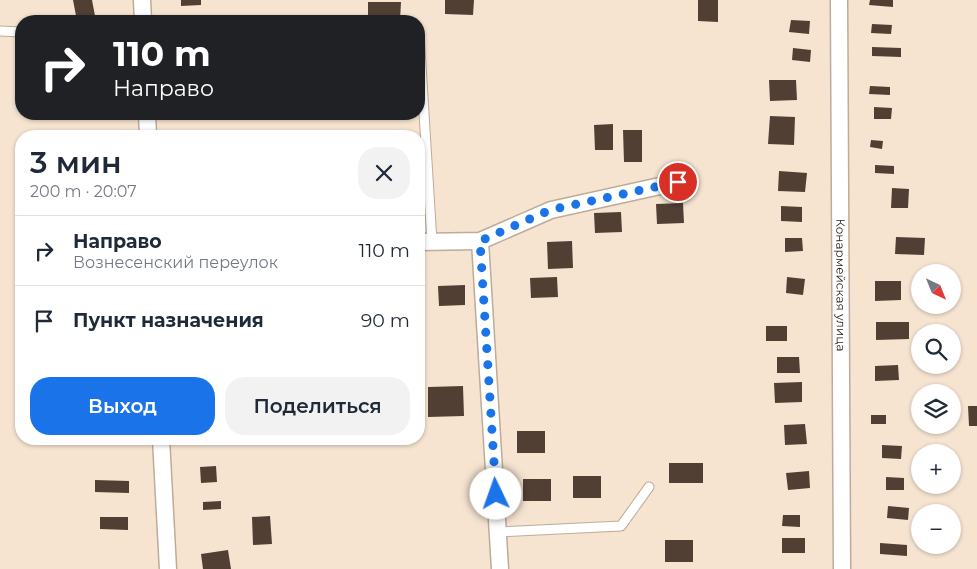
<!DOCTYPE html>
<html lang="ru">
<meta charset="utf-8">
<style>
:root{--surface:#fff;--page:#f2f2f3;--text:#1f2937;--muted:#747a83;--line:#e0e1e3;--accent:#1a73e8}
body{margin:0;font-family:Montserrat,sans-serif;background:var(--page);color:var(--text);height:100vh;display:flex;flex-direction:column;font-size:19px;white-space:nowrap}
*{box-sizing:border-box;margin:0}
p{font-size:16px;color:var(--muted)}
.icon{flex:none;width:28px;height:28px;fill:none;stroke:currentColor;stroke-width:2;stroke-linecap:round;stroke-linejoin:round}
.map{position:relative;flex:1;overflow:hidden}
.details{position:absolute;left:15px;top:130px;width:410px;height:315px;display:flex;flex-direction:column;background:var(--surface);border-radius:20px;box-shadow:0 1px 4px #0004}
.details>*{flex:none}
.guide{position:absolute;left:15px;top:15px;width:410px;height:105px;border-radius:20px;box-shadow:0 1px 4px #0004;background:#202124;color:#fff;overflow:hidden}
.needle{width:32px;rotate:137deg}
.fabs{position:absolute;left:911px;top:264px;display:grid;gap:10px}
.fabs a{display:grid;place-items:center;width:50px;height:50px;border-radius:50%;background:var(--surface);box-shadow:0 1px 4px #0004;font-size:25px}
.pin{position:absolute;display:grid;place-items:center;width:42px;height:42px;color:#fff;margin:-21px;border:2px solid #fff;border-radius:50%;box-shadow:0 1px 5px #0007}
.me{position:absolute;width:55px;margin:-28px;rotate:357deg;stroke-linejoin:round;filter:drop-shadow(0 0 4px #0008)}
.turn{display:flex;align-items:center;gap:18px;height:105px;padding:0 15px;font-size:22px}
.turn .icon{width:65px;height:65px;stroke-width:2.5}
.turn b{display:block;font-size:35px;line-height:42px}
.round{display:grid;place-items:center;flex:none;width:52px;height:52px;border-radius:20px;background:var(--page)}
.overview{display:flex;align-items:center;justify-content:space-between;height:85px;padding:0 15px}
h1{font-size:30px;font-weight:600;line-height:38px}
.action{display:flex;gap:10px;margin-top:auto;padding:10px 15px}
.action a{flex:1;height:58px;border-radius:20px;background:var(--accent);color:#fff;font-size:20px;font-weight:600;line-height:58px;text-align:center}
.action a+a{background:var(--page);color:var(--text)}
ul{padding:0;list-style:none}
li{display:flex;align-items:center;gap:15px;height:70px;padding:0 15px;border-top:1px solid var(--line)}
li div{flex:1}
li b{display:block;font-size:19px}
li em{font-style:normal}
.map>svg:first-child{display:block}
.building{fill:#523f34}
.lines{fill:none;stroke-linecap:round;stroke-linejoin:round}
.service-casing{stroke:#bdac9a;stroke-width:11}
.minor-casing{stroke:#bdac9a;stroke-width:19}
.service{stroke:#fff;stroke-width:9}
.minor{stroke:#fff;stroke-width:16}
.route{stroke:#1a73e8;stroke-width:9;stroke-dasharray:0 16.2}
.labels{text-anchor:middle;stroke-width:5;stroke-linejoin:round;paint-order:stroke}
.street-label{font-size:12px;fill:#241d16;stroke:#fef3e7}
</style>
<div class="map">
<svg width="977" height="569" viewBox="0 0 977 569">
<rect width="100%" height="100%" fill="#f6e4d1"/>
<!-- building -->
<path class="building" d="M73,0H92L96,21H77Z
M181,0H201V5L181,6Z
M445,0H474L473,15L445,14Z
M698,0H718V22L698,21Z
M870,0H893V7L869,5Z
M368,2H401L400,21H368Z
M791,20L810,21L809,34L789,32Z
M872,24L892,25L891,34L871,33Z
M872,47L901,48V57L872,56Z
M793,48L811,50L810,62L792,60Z
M769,80H796L797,100L770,101Z
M870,86L890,87V95L869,94Z
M874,107L892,108L891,119H874Z
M770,116L795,117L794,145L768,144Z
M613,124V150H595L594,125Z
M623,130H642V162H624Z
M871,140L883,141L882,149L870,147Z
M875,165L894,166V174L875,173Z
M779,171L807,173L805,192L778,191Z
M892,188L909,189L908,208H891Z
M683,203L684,223L657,224L656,204Z
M781,206L802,207V222L781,221Z
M621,212L622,232L595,233L594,213Z
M896,237L925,238L924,255L895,254Z
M785,238H802L803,251L785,252Z
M572,241L573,268L548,269L547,242Z
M557,277L558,297L531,298L530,278Z
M787,277L805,279L803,295L786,293Z
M875,281H901V300L875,301Z
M465,285V305L439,306L438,286Z
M876,322H909V339L876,340Z
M766,326H787V341H766Z
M777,357H799L800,373H777Z
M898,365L899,380L875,381V366Z
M802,382V402L775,403L774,383Z
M463,386L464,416L428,417V387Z
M968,406H977V426H969Z
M871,415H886V424H871Z
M805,424L807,444L785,445L784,425Z
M517,431H545V453H517Z
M882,445L902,446L901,459L882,458Z
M669,463H703V483H669Z
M216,466L217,482L201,483L200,467Z
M809,471L810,488L788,490L786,473Z
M573,476H601V498H573Z
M886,477L904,478V490H886Z
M523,479H551V501H523Z
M95,480L129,481V493L95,492Z
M221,501V509L203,510V502Z
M888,506L909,508L908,520L887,518Z
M783,515H800V527L782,526Z
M270,516L272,544L253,545L252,517Z
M100,517H128V530L100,529Z
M782,538H805V553H782Z
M665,540H693V562H665Z
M880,543L907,545V556L880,554Z
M228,550L231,569H203L201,554Z"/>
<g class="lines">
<defs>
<path id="service" d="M0,31L21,32
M419,33L432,242
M498,532L621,526L649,487"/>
<g id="minor">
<path d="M142,0L143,21"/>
<path id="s1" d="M839,0L842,569"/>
<path d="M147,114L148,136"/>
<path d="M480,241L500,569"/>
<path d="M419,242L480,241L551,210L678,182"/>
<path d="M161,439L168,569"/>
</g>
</defs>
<!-- service casing -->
<use href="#service" class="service-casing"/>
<!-- minor casing -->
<use href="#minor" class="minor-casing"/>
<!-- service -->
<use href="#service" class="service"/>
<!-- minor -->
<use href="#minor" class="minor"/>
</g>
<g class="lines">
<!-- route -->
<path class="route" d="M496,494L480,241L550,210L678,182"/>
</g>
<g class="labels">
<!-- street labels -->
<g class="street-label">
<text dy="4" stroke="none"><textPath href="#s1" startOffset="285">Конармейская улица</textPath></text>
</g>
</g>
</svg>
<div class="fabs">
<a><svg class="needle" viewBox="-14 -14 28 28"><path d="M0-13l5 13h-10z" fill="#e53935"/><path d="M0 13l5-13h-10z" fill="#747a83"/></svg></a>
<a><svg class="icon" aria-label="search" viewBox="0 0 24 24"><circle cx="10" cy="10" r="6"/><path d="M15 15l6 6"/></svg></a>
<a><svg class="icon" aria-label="layers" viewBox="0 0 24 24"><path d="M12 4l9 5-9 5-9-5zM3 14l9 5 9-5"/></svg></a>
<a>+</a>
<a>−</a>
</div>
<div class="pin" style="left:678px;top:182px;background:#d93025"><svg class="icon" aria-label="arrive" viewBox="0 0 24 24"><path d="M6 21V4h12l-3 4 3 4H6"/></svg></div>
<svg class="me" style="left:496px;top:494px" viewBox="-20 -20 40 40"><circle r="19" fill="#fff"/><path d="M0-13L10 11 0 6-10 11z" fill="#1a73e8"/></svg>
<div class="guide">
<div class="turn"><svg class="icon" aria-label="right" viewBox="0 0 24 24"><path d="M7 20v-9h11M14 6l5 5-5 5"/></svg><div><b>110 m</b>Направо</div></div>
</div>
<section class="details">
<div class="overview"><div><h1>3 мин</h1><p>200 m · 20:07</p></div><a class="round"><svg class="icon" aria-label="close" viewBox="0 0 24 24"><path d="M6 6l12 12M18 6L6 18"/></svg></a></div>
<ul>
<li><svg class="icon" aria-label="right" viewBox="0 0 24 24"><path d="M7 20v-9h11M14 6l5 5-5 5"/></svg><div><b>Направо</b><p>Вознесенский переулок</p></div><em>110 m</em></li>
<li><svg class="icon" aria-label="arrive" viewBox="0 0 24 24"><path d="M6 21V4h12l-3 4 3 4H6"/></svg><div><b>Пункт назначения</b></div><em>90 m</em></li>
</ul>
<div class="action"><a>Выход</a><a>Поделиться</a></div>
</section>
</div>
